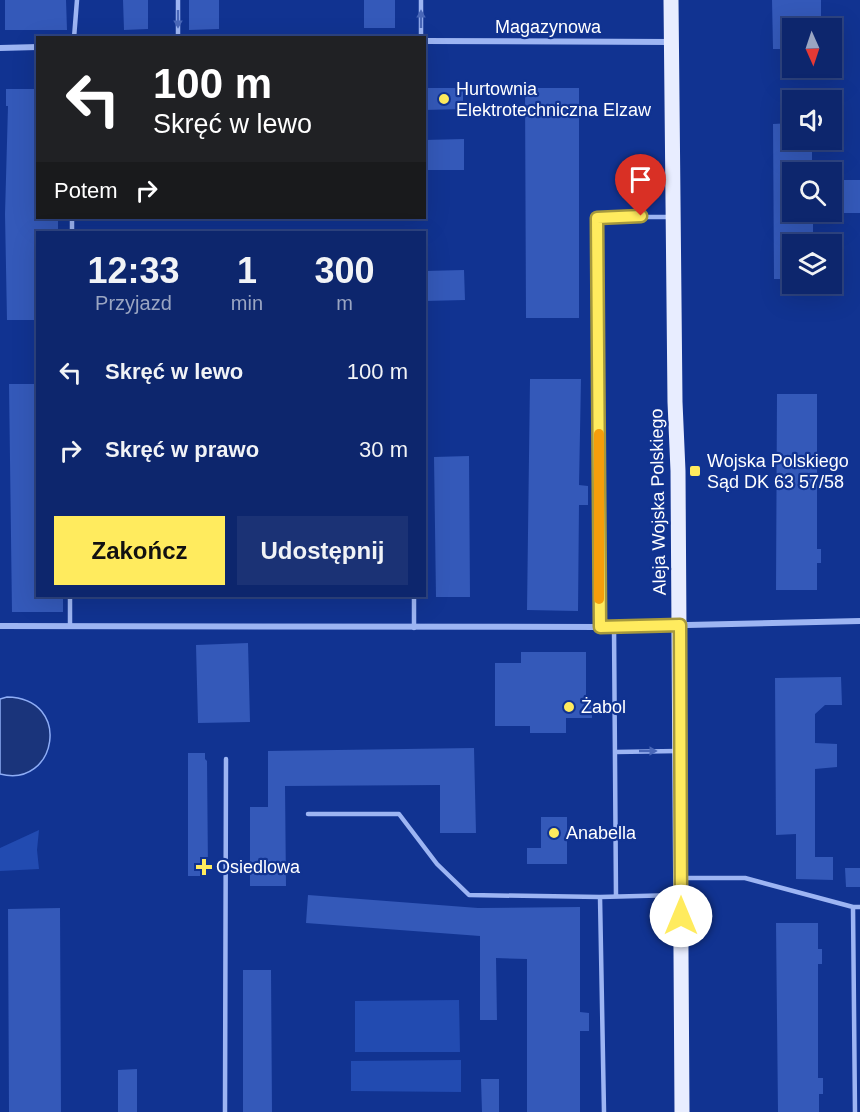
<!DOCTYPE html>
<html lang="pl">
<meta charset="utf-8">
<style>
:root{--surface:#0d266d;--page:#1b3275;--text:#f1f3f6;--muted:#9aa5c2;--line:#2d4380;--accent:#ffeb5e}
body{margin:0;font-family:Arial,sans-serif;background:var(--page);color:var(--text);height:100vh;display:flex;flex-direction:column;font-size:22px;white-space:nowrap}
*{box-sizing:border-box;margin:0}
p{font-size:20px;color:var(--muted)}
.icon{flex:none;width:33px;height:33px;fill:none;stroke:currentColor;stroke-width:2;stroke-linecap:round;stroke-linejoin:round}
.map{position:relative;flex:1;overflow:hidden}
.panel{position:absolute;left:36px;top:231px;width:390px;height:366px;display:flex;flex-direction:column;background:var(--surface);border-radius:0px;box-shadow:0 6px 24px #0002,0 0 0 2px var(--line)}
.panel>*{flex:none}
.guide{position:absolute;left:36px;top:36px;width:390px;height:183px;border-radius:0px;box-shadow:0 6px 24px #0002,0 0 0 2px var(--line);background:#202124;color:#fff;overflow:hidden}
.needle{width:39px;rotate:177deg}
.tools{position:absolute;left:782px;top:18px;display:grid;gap:12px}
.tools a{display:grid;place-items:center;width:60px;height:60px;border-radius:0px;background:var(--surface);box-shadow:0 6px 24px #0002,0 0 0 2px var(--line);font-size:30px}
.pin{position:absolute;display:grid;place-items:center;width:51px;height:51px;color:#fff;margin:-62px -26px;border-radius:50% 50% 50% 0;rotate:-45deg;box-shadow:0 0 6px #0007}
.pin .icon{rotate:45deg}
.me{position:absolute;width:66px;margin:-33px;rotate:0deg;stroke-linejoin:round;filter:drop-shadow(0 0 4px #0008)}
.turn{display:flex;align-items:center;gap:21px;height:126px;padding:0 18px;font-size:27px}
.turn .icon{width:78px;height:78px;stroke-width:2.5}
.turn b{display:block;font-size:42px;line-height:51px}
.then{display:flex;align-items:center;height:57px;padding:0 18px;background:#0003;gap:12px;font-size:22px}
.eta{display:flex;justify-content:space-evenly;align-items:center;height:102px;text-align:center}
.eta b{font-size:36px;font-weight:700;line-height:42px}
.cta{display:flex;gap:12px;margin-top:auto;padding:12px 18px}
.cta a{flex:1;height:69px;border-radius:0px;background:var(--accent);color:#111;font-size:24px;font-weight:700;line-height:69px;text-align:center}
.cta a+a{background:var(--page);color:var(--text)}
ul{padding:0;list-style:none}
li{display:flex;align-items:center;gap:18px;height:78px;padding:0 18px}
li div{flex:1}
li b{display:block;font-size:22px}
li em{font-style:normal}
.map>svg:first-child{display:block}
.green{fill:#224bb1}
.water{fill:#1a347b;stroke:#8eadf6;stroke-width:1.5}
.building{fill:#3459b9}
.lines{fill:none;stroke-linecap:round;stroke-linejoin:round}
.service{stroke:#9db5f3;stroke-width:4.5}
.minor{stroke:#9db5f3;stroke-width:6}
.primary{stroke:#e8edff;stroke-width:15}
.oneway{fill:#4967b8}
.route-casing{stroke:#a6993d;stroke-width:15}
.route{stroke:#ffeb5e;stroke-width:10}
.slow{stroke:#f59e0b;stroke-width:10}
.poi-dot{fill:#ffeb5e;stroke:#113391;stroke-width:2}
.labels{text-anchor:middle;stroke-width:4.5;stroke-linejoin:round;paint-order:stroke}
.street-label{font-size:18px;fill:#fff;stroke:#113391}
.poi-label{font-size:18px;fill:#fff;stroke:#113391;text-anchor:start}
</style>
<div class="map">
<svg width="860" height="1112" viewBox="0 0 860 1112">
<rect width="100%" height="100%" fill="#113391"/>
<!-- green -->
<path class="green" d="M39,830L37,850L39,869L0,871V848Z
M459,1000L460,1052H355V1001Z
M461,1060V1092L351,1091V1061Z"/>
<!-- water -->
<path class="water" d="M7,697C73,698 57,789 0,774V699Z"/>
<!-- building -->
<path class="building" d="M5,0H66L67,30H5Z
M123,0H148V29L124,30Z
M189,0H219V29L189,30Z
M364,0H395V28H364Z
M772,0H821V28H792V49H773Z
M424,88H463V109L424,110Z
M525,88H579V318H526Z
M6,89H38V218H58V232H38V320H7L5,214L8,106H6Z
M792,123V140H812V172H792V212H813V244H792V279H774L773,124Z
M464,139V170H424V140Z
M831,180H860V213H831Z
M464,270L465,300L424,301V271Z
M530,379H581L579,485L588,486V505H579L578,611L527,610Z
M9,384H38V596H63V612H12Z
M777,394H817V549H821V563H817V590H776Z
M469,456L470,597H436L434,457Z
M248,643L250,722L198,723L196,645Z
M521,652H586V701H592V718H566V733H530V726H495V663H521Z
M841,677L842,705H825L815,714V743L837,744V767L815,769V857H833V880L796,879V834L776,835L775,678Z
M474,748L476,833H440V785L285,786L286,886H250V807H268V751Z
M188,753H205V759L207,761L208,870L205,872V876H188Z
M541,817H567V864H527V848H541Z
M845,868H860V887H846Z
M308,895L478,908L580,907V1012L589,1013V1031H580V1112H527V959L496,958L497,1020H480V936L306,923Z
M60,908L61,1112H9L8,909Z
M776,923H818V949H822V964H818V1078H823V1094H819V1112H778Z
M243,970H271L272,1112H243Z
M137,1069V1112H118V1070Z
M481,1079H499V1112H482Z"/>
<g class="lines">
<!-- service -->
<path class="service" d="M74,38L77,0
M178,38V0
M421,38V0
M72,232V218
M414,596V628
M70,626V596
M614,626L616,896
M600,627L597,217H671
M615,752L678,751
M308,814H399L437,864L469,895L600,897L678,895
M683,878H745L853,907H860
M600,897L604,1112
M853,907L855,1112
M225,1112L226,759"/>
<!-- minor -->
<path class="minor" d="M424,41L671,42
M0,48L38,47
M0,626L600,627L860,621"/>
<!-- primary -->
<path class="primary" d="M671,0L675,402L678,471L682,1112"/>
</g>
<!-- one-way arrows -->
<defs><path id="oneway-solid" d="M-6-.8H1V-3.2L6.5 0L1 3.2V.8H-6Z" transform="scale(1.5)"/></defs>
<g class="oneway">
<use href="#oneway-solid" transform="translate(178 19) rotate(90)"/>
<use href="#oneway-solid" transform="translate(421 19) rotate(-90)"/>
<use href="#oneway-solid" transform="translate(648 751)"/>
</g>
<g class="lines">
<defs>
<path id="route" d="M641,216L597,218L600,627L680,625L681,916"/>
</defs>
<!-- route casing -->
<use href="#route" class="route-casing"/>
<!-- route -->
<use href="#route" class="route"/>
<!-- slow -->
<path class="slow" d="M599,434V599"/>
</g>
<!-- markers -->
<g class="poi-dot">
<circle cx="444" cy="99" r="6"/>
<rect x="689" y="465" width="12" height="12" rx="3"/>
<circle cx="569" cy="707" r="6"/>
<circle cx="554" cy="833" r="6"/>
<path d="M201 858h6v6h6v6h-6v6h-6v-6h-6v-6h6z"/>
</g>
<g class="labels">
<!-- street labels -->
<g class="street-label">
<text x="548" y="33">Magazynowa</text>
<text transform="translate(658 502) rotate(-91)" y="6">Aleja Wojska Polskiego</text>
</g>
<!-- poi labels -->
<g class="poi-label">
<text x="456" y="95">Hurtownia<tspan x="456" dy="21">Elektrotechniczna Elzaw</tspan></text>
<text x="707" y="467">Wojska Polskiego<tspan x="707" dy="21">Sąd DK 63 57/58</tspan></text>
<text x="581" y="713">Żabol</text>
<text x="566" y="839">Anabella</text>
<text x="216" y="873">Osiedlowa</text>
</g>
</g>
</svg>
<div class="tools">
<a><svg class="needle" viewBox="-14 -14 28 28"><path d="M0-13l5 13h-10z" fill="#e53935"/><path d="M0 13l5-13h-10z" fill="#9aa5c2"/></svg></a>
<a><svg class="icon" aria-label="sound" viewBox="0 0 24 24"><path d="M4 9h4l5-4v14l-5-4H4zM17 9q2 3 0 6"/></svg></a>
<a><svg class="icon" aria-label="search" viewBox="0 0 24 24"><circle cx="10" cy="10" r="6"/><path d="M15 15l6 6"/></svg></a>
<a><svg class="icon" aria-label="layers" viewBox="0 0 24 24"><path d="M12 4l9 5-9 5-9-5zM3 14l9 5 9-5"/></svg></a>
</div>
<div class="pin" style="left:641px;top:216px;background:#d93025"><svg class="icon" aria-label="arrive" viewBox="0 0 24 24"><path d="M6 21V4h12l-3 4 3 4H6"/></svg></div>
<svg class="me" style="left:681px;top:916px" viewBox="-20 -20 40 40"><circle r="19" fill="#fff"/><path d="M0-13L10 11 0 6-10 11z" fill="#ffeb5e"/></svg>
<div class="guide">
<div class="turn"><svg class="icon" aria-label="left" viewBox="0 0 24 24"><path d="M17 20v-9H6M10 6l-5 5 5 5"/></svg><div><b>100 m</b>Skręć w lewo</div></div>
<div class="then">Potem<svg class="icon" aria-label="right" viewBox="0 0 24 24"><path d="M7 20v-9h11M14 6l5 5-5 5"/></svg></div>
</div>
<section class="panel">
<div class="eta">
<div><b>12:33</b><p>Przyjazd</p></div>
<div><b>1</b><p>min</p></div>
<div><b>300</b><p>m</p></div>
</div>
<ul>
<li><svg class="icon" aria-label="left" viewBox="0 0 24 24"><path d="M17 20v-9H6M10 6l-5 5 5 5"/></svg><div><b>Skręć w lewo</b></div><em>100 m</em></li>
<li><svg class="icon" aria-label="right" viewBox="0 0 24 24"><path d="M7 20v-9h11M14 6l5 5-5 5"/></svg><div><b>Skręć w prawo</b></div><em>30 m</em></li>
</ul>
<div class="cta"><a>Zakończ</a><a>Udostępnij</a></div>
</section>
</div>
